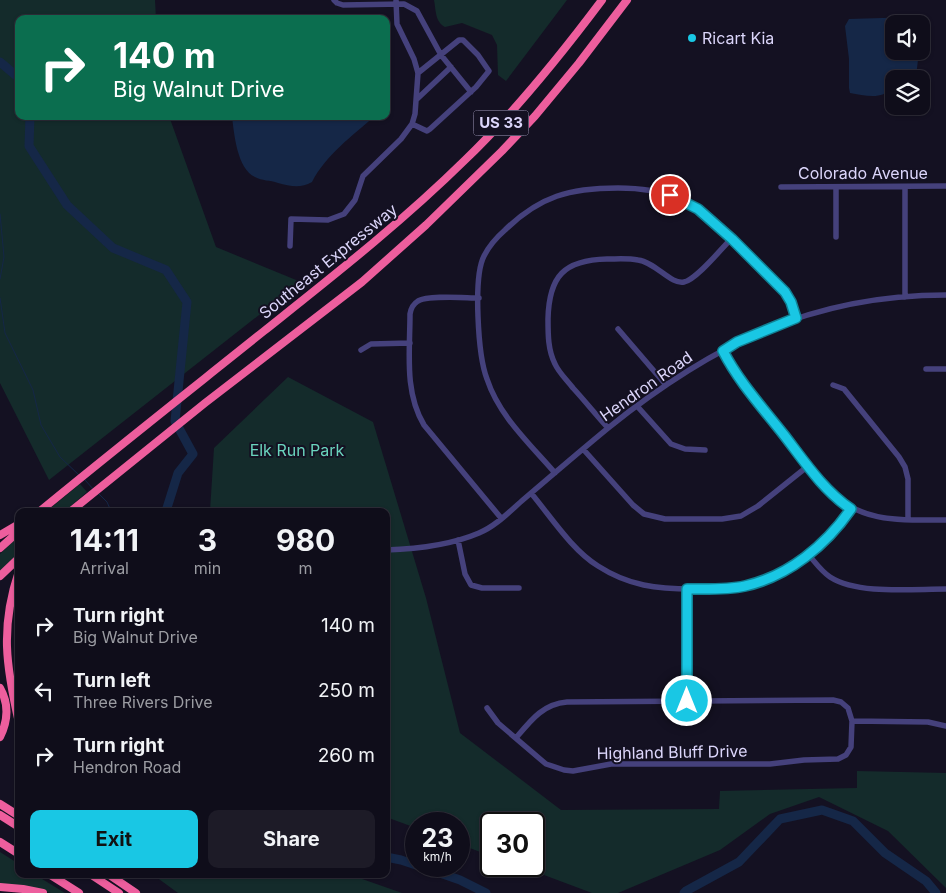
<!DOCTYPE html>
<style>
:root{--surface:#0f0d1a;--page:#1d1b27;--text:#f1f3f6;--muted:#9b9ca2;--line:#2f2d39;--accent:#19c7e4}
body{margin:0;font-family:Inter,sans-serif;background:var(--page);color:var(--text);height:100vh;display:flex;flex-direction:column;font-size:19px;white-space:nowrap}
*{box-sizing:border-box;margin:0}
p{font-size:16px;color:var(--muted)}
.icon{flex:none;width:28px;height:28px;fill:none;stroke:currentColor;stroke-width:2;stroke-linecap:round;stroke-linejoin:round}
.map{position:relative;flex:1;overflow:hidden}
.details{position:absolute;left:15px;top:508px;width:375px;height:370px;display:flex;flex-direction:column;background:var(--surface);border-radius:10px;box-shadow:0 1px 4px #0004,0 0 0 1px var(--line)}
.details>*{flex:none}
.banner{position:absolute;left:15px;top:15px;width:375px;height:105px;border-radius:10px;box-shadow:0 1px 4px #0004,0 0 0 1px var(--line);background:#0b6e4f;color:#fff;overflow:hidden}
.buttons{position:absolute;left:885px;top:15px;display:grid;gap:10px}
.buttons a{display:grid;place-items:center;width:45px;height:45px;border-radius:10px;background:var(--surface);box-shadow:0 1px 4px #0004,0 0 0 1px var(--line);font-size:25px}
.speed{position:absolute;left:405px;top:812px;display:flex;gap:10px;font-size:25px;font-weight:700;text-align:center}
.speed>*{display:grid;place-content:center;width:65px;height:65px;border-radius:50%;background:var(--surface);box-shadow:0 1px 4px #0004,0 0 0 1px var(--line);line-height:1}
.speed small{font-size:12px;font-weight:400}
.speed .limit{border:2px solid #111;border-radius:8px;background:#fff;color:#111}
.pin{position:absolute;display:grid;place-items:center;width:42px;height:42px;color:#fff;margin:-21px;border:2px solid #fff;border-radius:50%;box-shadow:0 1px 5px #0007}
.me{position:absolute;width:55px;margin:-28px;rotate:0deg;stroke-linejoin:round;filter:drop-shadow(0 0 4px #0008)}
.turn{display:flex;align-items:center;gap:18px;height:105px;padding:0 15px;font-size:22px}
.turn .icon{width:65px;height:65px;stroke-width:2.5}
.turn b{display:block;font-size:35px;line-height:42px}
.eta{display:flex;justify-content:space-evenly;align-items:center;height:85px;text-align:center}
.eta b{font-size:30px;font-weight:700;line-height:35px}
.button{display:flex;gap:10px;margin-top:auto;padding:10px 15px}
.button a{flex:1;height:58px;border-radius:10px;background:var(--accent);color:#111;font-size:20px;font-weight:700;line-height:58px;text-align:center}
.button a+a{background:var(--page);color:var(--text)}
ul{padding:0;list-style:none}
li{display:flex;align-items:center;gap:15px;height:65px;padding:0 15px}
li div{flex:1}
li b{display:block;font-size:19px}
li em{font-style:normal}
.map>svg:first-child{display:block}
.green{fill:#142b2b}
.water{fill:#152747}
.lines{fill:none;stroke-linecap:round;stroke-linejoin:round}
.stream{stroke:#152747;stroke-width:1}
.river{stroke:#152747;stroke-width:9}
.minor{stroke:#45417c;stroke-width:5.5}
.highway{stroke:#ed5e9d;stroke-width:8}
.route-casing{stroke:#108194;stroke-width:12}
.route{stroke:#19c7e4;stroke-width:9}
.poi-dot{fill:#19c7e4;stroke:#141122;stroke-width:2}
.labels{text-anchor:middle;stroke-width:4;stroke-linejoin:round;paint-order:stroke}
.shield{fill:#141122;stroke:#a09bba;stroke-width:1}
.shield-label{font-size:15px;font-weight:bold;fill:#dcd6fb}
.poi-label{font-size:16px;fill:#dcd6fb;stroke:#141122;text-anchor:start}
.street-label{font-size:16px;fill:#dcd6fb;stroke:#141122}
.park-label{font-size:16px;fill:#6ad3bd;stroke:#141122}
</style>
<div class="map">
<svg width="946" height="893" viewBox="0 0 946 893">
<rect width="100%" height="100%" fill="#141122"/>
<!-- green -->
<path class="green" d="M0,0H155L156,19H19V116H169L216,247L301,282L49,480L0,383Z
M434,0H567L506,81L498,75L497,45L492,35L462,23L445,27C435,22 436,10 434,0Z
M288,377L373,422L426,598L460,733L561,810L719,809L720,791L857,788V771L946,773V888L888,831L819,797L770,814L720,850L618,893H592L520,866H534V824H491V856L459,844V824H416V828L386,817V511H210L214,448Z
M80,484L87,492L65,511H47Z
M19,536V553L0,572V554Z
M0,852L19,864V874H34L65,893H51L28,888L0,885Z
M152,874H348L402,893H178Z"/>
<!-- water -->
<path class="water" d="M915,17L920,19L921,24H894V51H919L916,77L914,79H894V87H891C883,101 864,95 850,93L849,88V59L845,26L849,19Z
M232,116H375C353,135 325,156 312,182C300,189 290,186 278,183C270,180 262,181 255,177C237,169 234,133 232,116Z"/>
<g class="lines">
<!-- stream -->
<path class="stream" d="M0,214L4,257L0,279
M0,298L5,333L33,390L41,425L60,457L80,476
M85,480L94,490
M99,494L107,502L111,511"/>
<!-- river -->
<path class="river" d="M0,62L19,78
M30,116L29,146L67,205L113,248L166,270L187,302L175,421L193,454L178,473L166,511
M386,857L401,860L416,865
M420,866L460,880L486,893
M684,893L686,891L739,862L780,819L822,810L853,821L885,853L926,881L936,893"/>
<!-- minor -->
<path class="minor" d="M334,0L337,3L343,5L404,4L417,11L441,55L471,92
M417,99L451,67
M412,124L427,131L430,129L476,87L489,71L478,55L463,40H459L418,73
M781,187L946,186
M836,237V187
M290,246L291,219L328,220L344,214L355,200L363,176L401,139L412,124L415,114L418,73L414,59L397,24L396,0
M905,297V187
M479,298C465,298 429,295 418,301C413,304 411,308 410,314C410,351 404,392 424,425L501,518
M618,329L666,385
M361,350L371,344L410,343
M723,351L744,386L828,490C863,524 901,520 946,520
M926,369H946
M833,385L844,389L899,457L905,467L908,479V520
M637,406L671,444L685,449L705,450
M608,428C596,415 585,401 573,388C567,380 559,373 555,364C548,350 548,335 548,319C549,276 564,260 607,259C617,259 628,258 638,260C655,262 671,285 684,282C696,280 722,248 731,239
M583,449L633,505L644,514L665,519H722L741,516L758,506L808,466
M555,473C530,444 499,416 487,379C478,356 473,277 484,256C489,246 497,237 505,230C540,196 570,188 618,188C638,188 658,190 677,198C715,213 755,263 785,292L791,303L797,318
M531,493C551,517 572,550 598,566C629,586 657,589 693,589C709,588 726,589 742,587C787,579 827,545 851,509
M458,540L465,574L471,585L482,588H519
M386,550C416,549 451,545 479,533C496,526 510,511 524,499C552,475 580,451 608,428C712,345 810,295 946,295
M808,554C815,562 821,571 830,577C858,595 912,589 946,589
M687,701V589
M487,708L498,723L546,764L564,770L573,771L611,764H770L804,760L838,759L846,755L851,747L852,721L848,708L841,702L833,700L567,702C543,704 531,720 516,738
M852,721L928,722L946,726"/>
<!-- highway -->
<path class="highway" d="M40,511C114,450 189,391 264,331C333,276 402,222 465,160C516,111 560,56 602,0
M71,511L205,403L362,282L426,225L502,151L535,116L579,63L627,0
M0,535L19,524
M0,548L19,531
M19,571C0,627 6,666 19,723
M0,576L19,558
M0,688C9,704 8,721 0,737
M0,804L19,816
M0,815L19,827
M0,842L19,854
M49,874L79,893
M90,874L119,893
M108,874L136,893
M0,887L23,889L43,893"/>
</g>
<g class="lines">
<defs>
<path id="route" d="M670,195L698,209L732,239L785,292L791,302L796,318L737,342L723,351C739,382 762,407 784,435C804,461 823,490 851,509C826,545 789,576 745,586C727,590 706,589 687,589V701"/>
</defs>
<!-- route casing -->
<use href="#route" class="route-casing"/>
<!-- route -->
<use href="#route" class="route"/>
</g>
<!-- markers -->
<circle class="poi-dot" cx="692" cy="38" r="5"/>
<g class="labels">
<!-- shield labels -->
<rect class="shield" x="473.5" y="110.5" width="55" height="25" rx="4"/>
<g class="shield-label">
<text x="501" y="128">US 33</text>
</g>
<!-- poi labels -->
<g class="poi-label">
<text x="702" y="44">Ricart Kia</text>
</g>
<!-- street labels -->
<g class="street-label">
<text x="863" y="179">Colorado Avenue</text>
<text transform="translate(328 261) rotate(-39)" y="6">Southeast Expressway</text>
<text transform="translate(646 386) rotate(-35)" y="6">Hendron Road</text>
<text transform="translate(672 752) rotate(-1)" y="6">Highland Bluff Drive</text>
</g>
<!-- park labels -->
<g class="park-label">
<text x="297" y="456">Elk Run Park</text>
</g>
</g>
</svg>
<div class="buttons">
<a><svg class="icon" aria-label="sound" viewBox="0 0 24 24"><path d="M4 9h4l5-4v14l-5-4H4zM17 9q2 3 0 6"/></svg></a>
<a><svg class="icon" aria-label="layers" viewBox="0 0 24 24"><path d="M12 4l9 5-9 5-9-5zM3 14l9 5 9-5"/></svg></a>
</div>
<div class="speed"><div>23<small>km/h</small></div><div class="limit">30</div></div>
<div class="pin" style="left:670px;top:195px;background:#d93025"><svg class="icon" aria-label="arrive" viewBox="0 0 24 24"><path d="M6 21V4h12l-3 4 3 4H6"/></svg></div>
<svg class="me" style="left:687px;top:701px" viewBox="-20 -20 40 40"><circle r="17" fill="#19c7e4" stroke="#fff" stroke-width="3"/><path d="M0-11L8 9 0 5-8 9z" fill="#fff"/></svg>
<div class="banner">
<div class="turn"><svg class="icon" aria-label="right" viewBox="0 0 24 24"><path d="M7 20v-9h11M14 6l5 5-5 5"/></svg><div><b>140 m</b>Big Walnut Drive</div></div>
</div>
<section class="details">
<div class="eta">
<div><b>14:11</b><p>Arrival</p></div>
<div><b>3</b><p>min</p></div>
<div><b>980</b><p>m</p></div>
</div>
<ul>
<li><svg class="icon" aria-label="right" viewBox="0 0 24 24"><path d="M7 20v-9h11M14 6l5 5-5 5"/></svg><div><b>Turn right</b><p>Big Walnut Drive</p></div><em>140 m</em></li>
<li><svg class="icon" aria-label="left" viewBox="0 0 24 24"><path d="M17 20v-9H6M10 6l-5 5 5 5"/></svg><div><b>Turn left</b><p>Three Rivers Drive</p></div><em>250 m</em></li>
<li><svg class="icon" aria-label="right" viewBox="0 0 24 24"><path d="M7 20v-9h11M14 6l5 5-5 5"/></svg><div><b>Turn right</b><p>Hendron Road</p></div><em>260 m</em></li>
</ul>
<div class="button"><a>Exit</a><a>Share</a></div>
</section>
</div>
